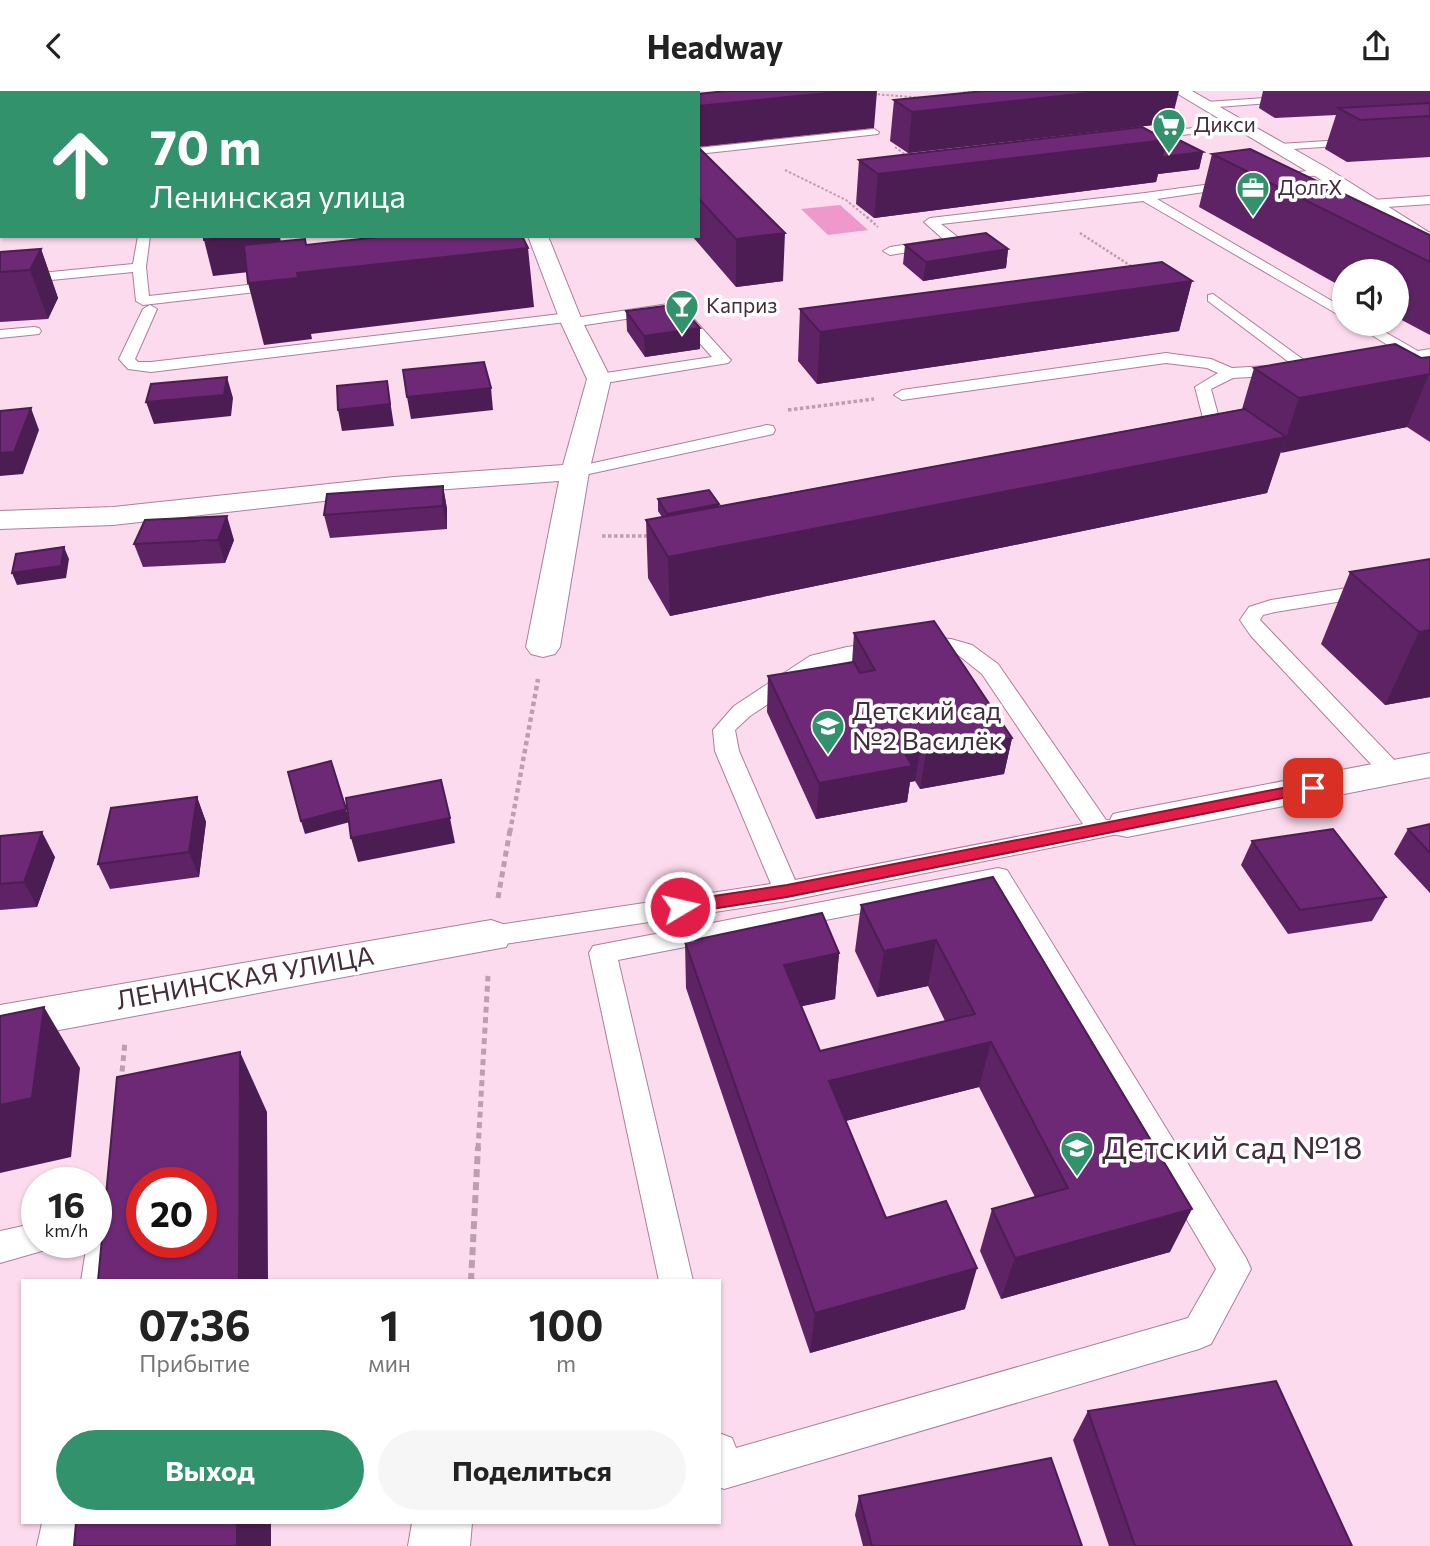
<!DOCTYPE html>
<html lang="ru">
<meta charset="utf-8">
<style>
:root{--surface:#fff;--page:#f6f6f6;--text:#222;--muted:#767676;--accent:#32926b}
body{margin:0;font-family:Commissioner,sans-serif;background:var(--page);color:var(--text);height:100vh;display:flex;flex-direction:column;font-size:26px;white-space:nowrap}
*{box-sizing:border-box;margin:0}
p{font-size:23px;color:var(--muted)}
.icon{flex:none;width:38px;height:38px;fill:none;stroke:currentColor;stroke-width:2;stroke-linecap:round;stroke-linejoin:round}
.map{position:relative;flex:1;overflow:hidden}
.side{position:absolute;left:21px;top:1188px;width:700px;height:245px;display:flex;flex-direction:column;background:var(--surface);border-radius:0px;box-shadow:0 2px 5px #0004}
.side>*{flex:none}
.hud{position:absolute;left:0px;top:0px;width:700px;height:147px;box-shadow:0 2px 5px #0004;background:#32926b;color:#fff;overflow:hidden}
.fabs{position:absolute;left:1332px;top:168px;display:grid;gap:14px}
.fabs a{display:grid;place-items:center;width:77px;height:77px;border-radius:50%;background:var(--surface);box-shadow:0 2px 5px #0004;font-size:35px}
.speed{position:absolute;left:21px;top:1076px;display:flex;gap:14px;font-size:35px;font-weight:700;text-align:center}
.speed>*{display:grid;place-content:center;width:91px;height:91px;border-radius:50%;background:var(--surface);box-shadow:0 2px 5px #0004;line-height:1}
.speed small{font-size:18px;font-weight:400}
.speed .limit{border:10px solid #d22;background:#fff;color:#111}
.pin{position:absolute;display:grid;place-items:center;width:60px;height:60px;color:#fff;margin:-30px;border-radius:14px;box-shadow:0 4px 10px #0006}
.me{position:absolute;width:77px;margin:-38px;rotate:81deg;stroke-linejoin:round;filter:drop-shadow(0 0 5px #0008)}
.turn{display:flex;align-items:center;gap:24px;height:147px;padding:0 35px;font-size:32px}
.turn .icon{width:91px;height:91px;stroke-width:2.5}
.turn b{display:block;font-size:49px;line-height:60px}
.eta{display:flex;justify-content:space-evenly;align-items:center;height:119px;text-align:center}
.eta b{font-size:42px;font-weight:700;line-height:49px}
.button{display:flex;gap:14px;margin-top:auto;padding:14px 35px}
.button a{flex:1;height:80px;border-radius:42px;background:var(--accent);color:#fff;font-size:28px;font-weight:700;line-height:80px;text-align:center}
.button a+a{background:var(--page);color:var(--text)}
header{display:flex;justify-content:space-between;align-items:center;height:91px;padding:0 35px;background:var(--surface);font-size:32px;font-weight:700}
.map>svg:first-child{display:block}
.green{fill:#ee98cc}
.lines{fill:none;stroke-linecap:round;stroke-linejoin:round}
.service-casing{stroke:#b07d9b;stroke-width:2}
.minor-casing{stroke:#b07d9b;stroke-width:2}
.tertiary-casing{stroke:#b07d9b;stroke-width:2}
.primary-casing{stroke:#fff;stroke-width:2}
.path-far5{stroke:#bb9eaf;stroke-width:2;stroke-dasharray:2.5 2;stroke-linecap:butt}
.path-far4{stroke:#bb9eaf;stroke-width:2.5;stroke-dasharray:2.5 2;stroke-linecap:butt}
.path-far3{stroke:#bb9eaf;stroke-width:3.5;stroke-dasharray:3.5 2.5;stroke-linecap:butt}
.path-far2{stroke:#bb9eaf;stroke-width:4.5;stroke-dasharray:4.5 3.5;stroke-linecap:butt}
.path-far1{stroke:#bb9eaf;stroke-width:5;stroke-dasharray:6 4.5;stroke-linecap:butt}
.path{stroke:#bb9eaf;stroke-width:6;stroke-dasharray:8 5;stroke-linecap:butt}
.service{fill:#fff;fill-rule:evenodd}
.minor{fill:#fff;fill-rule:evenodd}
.tertiary{fill:#fff;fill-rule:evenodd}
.primary{fill:#8ecee3;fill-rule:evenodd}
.wall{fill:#5e2365}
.shaded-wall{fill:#4c1d52}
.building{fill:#6d2975;stroke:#4c1d52;stroke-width:2;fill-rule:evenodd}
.route{fill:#e11d48;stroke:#92132f;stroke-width:2}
.labels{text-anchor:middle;stroke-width:7;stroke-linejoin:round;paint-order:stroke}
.far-poi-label{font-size:21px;fill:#422d3a;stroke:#fff;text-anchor:start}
.poi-label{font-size:26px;fill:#422d3a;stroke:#fff;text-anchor:start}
.street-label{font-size:26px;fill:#422d3a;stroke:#fff}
.near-poi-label{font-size:32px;fill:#422d3a;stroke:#fff;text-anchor:start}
</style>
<header><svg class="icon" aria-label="back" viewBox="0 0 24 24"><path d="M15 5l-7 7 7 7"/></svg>Headway<svg class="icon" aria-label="share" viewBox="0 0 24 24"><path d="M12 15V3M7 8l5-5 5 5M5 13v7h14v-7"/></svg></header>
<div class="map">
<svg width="1430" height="1455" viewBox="0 0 1430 1455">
<rect width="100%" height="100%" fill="#fddbee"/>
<!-- green -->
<path class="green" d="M156,0H612L136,2Z
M840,114L868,139L828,144L801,118Z"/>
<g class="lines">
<defs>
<path id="service" d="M1292,5L1296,6V10L1206,17L1201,14L1206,11Z
M1242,32L1246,33V37L1126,50L1121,47L1126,44Z
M874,38L879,41L878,43L698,63V57Z
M1359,48L1364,51L1363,53L1279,59L1273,56L1279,53Z
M1321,78L1325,79V83L1157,108L1344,217V227L1143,110L941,133L959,147V153L890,164L883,160L890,156L943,148L924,131L930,127L1145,102Z
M1430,105V113L1372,117L1366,113L1372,109Z
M0,133H2V141H0Z
M138,145H150L146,176L149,205L283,190L290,194L283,198L143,214L136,210L133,181L0,194V186L133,173Z
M1213,203L1312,275L1315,278L1312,281H1302L1208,210V204Z
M675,212L680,213L728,266L731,269L728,272L599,293L593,291L591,288L593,285L599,283L712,266L672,221L572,236L567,235L566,231L151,281L128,278L119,268L143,218L150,214L157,218L135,268L138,271H151L569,222L574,223L575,227Z
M1354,233H1371L1418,260L1430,258V268H1410Z
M34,236L39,237L41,240L39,243L0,247V239Z
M1166,262L1211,268L1232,277L1286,274L1294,279L1286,284L1233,287L1211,298L1222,338L1220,342L1197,347L1189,342L1191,338L1205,335L1195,296L1218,282L1207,277L1166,272L902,309L894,304L902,299Z
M767,334L773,335L775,339L773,343L575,386L566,381L575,376Z
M1430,484V496L1275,521L1263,524L1260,529L1400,675L1404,681L1400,687L1392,689L1384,687L1251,545L1240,529L1249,516L1271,509Z
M922,546L951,548L972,554L998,573L1106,729L1123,730L1126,736L1123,742L787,810L491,855L482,852L478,845L482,838L491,835L771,793L715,660L713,639L734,615L810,565L847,556ZM937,559L957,563L982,583L1083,733L795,789L739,660L735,639L750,625L826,575L891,562Z
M998,777L1007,779L1246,1167L1251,1178L1211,1253L1199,1258L724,1398L719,1396V1342L732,1347L736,1357L1188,1227L1216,1178L991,797L618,869L693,1190H659L589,862L593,855Z
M106,1116L118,1120L122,1131L115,1190H81L87,1152H96V1119Z
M37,1132V1152H51L49,1158L0,1172V1140Z
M42,1432H80L77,1455H37Z"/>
<path id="minor" d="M528,145H548L583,232L611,288L589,381L560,556L555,563L543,566L531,563L526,556L559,390L394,402L113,434L0,438V420L113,416L394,386L563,374L587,288L561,232Z
M1430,662V686L1127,746L1113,743L1108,733L1113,723L1127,720Z
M491,829L506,834L512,845L506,856L0,950V914Z
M412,1432H472L470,1455H408Z"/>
<path id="tertiary" d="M1173,0H1192L1327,77L1430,142V157L1423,155L1315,85Z"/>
<path id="primary" d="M652,0H684L650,2Z
M0,61H2V71H0Z"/>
</defs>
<!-- service casing -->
<use href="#service" class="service-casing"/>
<!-- minor casing -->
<use href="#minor" class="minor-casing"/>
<!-- tertiary casing -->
<use href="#tertiary" class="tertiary-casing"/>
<!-- primary casing -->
<use href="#primary" class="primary-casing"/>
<!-- path-far5 -->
<path class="path-far5" d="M136,2L156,0
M205,2L210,0
M341,2L361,0
M873,3L924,7
M959,3L970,0
M895,56L910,67
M785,79L846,109L869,128"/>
<!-- path-far4 -->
<path class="path-far4" d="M867,126L878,136
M1080,142L1134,177"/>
<!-- path-far3 -->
<path class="path-far3" d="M788,319L874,308
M602,445H649"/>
<!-- path-far2 -->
<path class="path-far2" d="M510,741L538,588"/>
<!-- path-far1 -->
<path class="path-far1" d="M498,807L510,739
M121,991L125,951
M478,1058L488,885"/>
<!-- path -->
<path class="path" d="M471,1190L478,1056"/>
<!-- service -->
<use href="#service" class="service"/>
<!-- minor -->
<use href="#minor" class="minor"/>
<!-- tertiary -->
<use href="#tertiary" class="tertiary"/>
<!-- primary -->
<use href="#primary" class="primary"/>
</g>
<!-- wall -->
<path class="wall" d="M1263,0H1430V66L1347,71L1325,58L1336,24L1275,27L1259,17Z
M894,9L1171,32L908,62L890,50Z
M1157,44L1203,61L1199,78L1158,83L1156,91L874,127L856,113L859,69Z
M698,56L783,190L736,196L692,145H698Z
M1212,63L1430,144V244L1396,226V180H1344V197L1199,116Z
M905,154L1008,158L1006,177L923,190L903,173Z
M41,158L58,207L48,228L0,231V161Z
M1192,190L1179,240L817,293L798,270L800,218Z
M626,220L700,237V258L645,266L627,240Z
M1430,266V351L1407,336L1280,361L1267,402L670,525L648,487L646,429L662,426L658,420V408L719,413V415L1242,318L1254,277L1421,267Z
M443,395L447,418V438L330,447L324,424Z
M234,449L225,472L143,476L134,453Z
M1430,468V606L1385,614L1321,553L1350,481Z
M854,542L1012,647L1004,683L920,698L915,690L910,691L907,711L816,728L767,621L768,585L852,572Z
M197,706L206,731L199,786L110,798L98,773Z
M1430,733V802L1394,763L1408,738Z
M0,745L55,766L37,816L0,819Z
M1252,750L1386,806L1372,830L1288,843L1241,774Z
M993,786L1170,1161L1001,1208L980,1160L992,1118L1035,1106L979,996L846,1030L886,1127L965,1218L810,1262L686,897L685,851L839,862L835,908L801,915L820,960L945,930L928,895L877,906L855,860L861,814Z
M1088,1320L1352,1455H1109L1073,1349Z
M859,1405L1082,1455H863L855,1424Z"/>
<!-- shaded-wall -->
<path class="shaded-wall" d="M0,0H117L98,2H2V10H0Z
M848,0H877L874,37L698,56V15Z
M1107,0H1179L1171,32L908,62L912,21Z
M1166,49L1203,61L1199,78L1158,83L1156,91L874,127L878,83Z
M0,87H2V133H0Z
M785,142L783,190L736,196V148Z
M244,145H280L284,177L213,185L204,149Z
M528,157L534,216L311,243L312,248L264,254L248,192L297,182Z
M41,158L58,207L48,228L30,179Z
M1008,158L1006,177L923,190L926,171Z
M1192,190L1179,240L817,293L820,241Z
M700,237V258L645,266L644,245Z
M1429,283L1407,336L1281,362L1299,307Z
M227,286L233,307L231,325L154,333L146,311Z
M387,290L394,335L342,340L338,319Z
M491,297L493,319L411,328L407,306Z
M31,317L39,339L23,383L0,385V362Z
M1286,346L1267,402L670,525L668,466Z
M443,395L447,418V438L443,415Z
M719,413V424L668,434L667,423Z
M227,425L234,449L225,472L218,449Z
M64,456L69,468L66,487L17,494L12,482Z
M1430,539V606L1385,614L1419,541Z
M1012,647L1004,683L920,698L926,662Z
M921,654L915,690L910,691L907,711L816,728L819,692L902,657Z
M197,706L206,731L199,786L189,761Z
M346,718L350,731L305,743L301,730Z
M450,727L455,752L358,771L351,747Z
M42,741L55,766L37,816L24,791Z
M936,849L928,895L877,906L884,860Z
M839,862L835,908L781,920L784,874Z
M44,916L80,977L71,1066L0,1082V1014Z
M991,951L979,996L825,1035L829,990Z
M240,961L267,1021L268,1190H239Z
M1192,1118L1170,1161L1001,1208L1015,1167Z
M977,1177L965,1218L810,1262L815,1222Z
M237,1432H271V1455H237Z"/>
<!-- building -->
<path class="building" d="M726,0H848L698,15V3Z
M984,0H1107L912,21L894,9Z
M1430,12V25L1360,29L1338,17Z
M1142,36L1166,49L878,83L859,69Z
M1167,43L1203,61L1162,66L1166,49L1157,44Z
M698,56L785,142L736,148L698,107Z
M1250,58L1430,144V171L1212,63Z
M0,72H2V87H0Z
M986,142L1008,158L926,171L905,154Z
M204,145H244L204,149Z
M388,145H522L528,157L297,182L298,187L248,192L244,154L305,148L306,154Z
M41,158L30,179L0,181V161Z
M1162,171L1192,190L820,241L800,218Z
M679,213L700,237L644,245L626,220Z
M1395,253L1421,267L1430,266V283L1299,307L1254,277Z
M484,271L491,297L407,306L403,279Z
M227,286L224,304L146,311L151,293Z
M387,290L390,313L338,319L337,295Z
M31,317L14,361L0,362V320Z
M1245,318L1286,346L668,466L646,429Z
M443,395V415L324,424L327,403Z
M709,399L719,413L667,423L658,408Z
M227,425L218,449L134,453L145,429Z
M64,456L61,475L12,482L16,463Z
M1430,468V539L1419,541L1350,481Z
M934,530L1012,647L926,662L921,654L902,657L912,675L819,692L768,585L854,571L860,582L875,579L854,542Z
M331,670L346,718L301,730L288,681Z
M441,689L450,727L351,747L346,707Z
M197,706L189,761L98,773L111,717Z
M1430,733V762L1408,738Z
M1333,738L1386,806L1300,819L1252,750Z
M42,741L24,791L0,793V745Z
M993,786L1192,1118L1015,1167L992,1118L1068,1097L991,951L829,990L886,1127L946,1110L977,1177L815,1222L685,851L822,822L839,862L784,874L820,960L975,923L936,849L884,860L861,814Z
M44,916L32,1007L0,1014V925Z
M240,961L239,1190H98L117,986ZM142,1092H201V1152H142Z
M1276,1290L1352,1455H1135L1088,1320Z
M1051,1367L1082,1455H872L859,1405Z
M76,1432H237V1455H74Z"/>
<!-- route -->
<path class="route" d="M1313,691L1318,693L1320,697L1318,700L787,806L680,823L674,821L672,816L674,812L680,810L787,794Z"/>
<!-- icons -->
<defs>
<symbol id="supermarket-pin" viewBox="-11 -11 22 30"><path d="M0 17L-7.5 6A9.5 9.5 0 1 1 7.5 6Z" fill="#32926b" stroke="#fff"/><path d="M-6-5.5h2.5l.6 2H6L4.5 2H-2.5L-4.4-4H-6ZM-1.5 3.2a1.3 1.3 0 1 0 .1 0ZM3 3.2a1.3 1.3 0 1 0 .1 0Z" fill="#fff"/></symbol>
<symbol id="office-pin" viewBox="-11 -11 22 30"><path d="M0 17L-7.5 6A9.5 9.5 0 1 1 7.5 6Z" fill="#32926b" stroke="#fff"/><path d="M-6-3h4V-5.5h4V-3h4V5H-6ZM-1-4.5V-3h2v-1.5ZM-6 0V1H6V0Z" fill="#fff"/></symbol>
<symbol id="bar-pin" viewBox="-11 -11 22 30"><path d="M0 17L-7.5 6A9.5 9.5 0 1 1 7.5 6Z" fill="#32926b" stroke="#fff"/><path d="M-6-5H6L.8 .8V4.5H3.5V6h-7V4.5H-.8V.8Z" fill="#fff"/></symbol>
<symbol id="school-pin" viewBox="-11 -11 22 30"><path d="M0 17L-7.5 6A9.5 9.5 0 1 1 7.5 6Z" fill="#32926b" stroke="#fff"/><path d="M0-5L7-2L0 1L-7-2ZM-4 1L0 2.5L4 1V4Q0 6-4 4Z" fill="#fff"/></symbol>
</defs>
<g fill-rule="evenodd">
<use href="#supermarket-pin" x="1150" y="15" width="38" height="52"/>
<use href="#office-pin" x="1234" y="78" width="38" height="52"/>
<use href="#bar-pin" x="663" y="196" width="38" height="52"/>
<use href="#school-pin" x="809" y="616" width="38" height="52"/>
<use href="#school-pin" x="1058" y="1038" width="38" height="52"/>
</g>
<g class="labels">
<!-- far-poi labels -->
<g class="far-poi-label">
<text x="1194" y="41">Дикси</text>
<text x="1278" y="104">ДолгХ</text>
<text x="706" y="222">Каприз</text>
</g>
<!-- poi labels -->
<g class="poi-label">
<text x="852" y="629">Детский сад<tspan x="852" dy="30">№2 Василёк</tspan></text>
</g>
<!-- street labels -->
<g class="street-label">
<text transform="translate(245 887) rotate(-10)" y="9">ЛЕНИНСКАЯ УЛИЦА</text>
</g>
<!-- near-poi labels -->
<g class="near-poi-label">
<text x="1102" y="1068">Детский сад №18</text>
</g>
</g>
</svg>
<div class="fabs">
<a><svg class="icon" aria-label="sound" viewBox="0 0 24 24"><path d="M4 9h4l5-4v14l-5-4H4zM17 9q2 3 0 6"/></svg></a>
</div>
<div class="speed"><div>16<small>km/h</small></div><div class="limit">20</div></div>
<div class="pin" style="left:1313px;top:697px;background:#d93025"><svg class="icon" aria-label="arrive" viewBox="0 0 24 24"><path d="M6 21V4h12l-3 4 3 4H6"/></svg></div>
<svg class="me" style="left:680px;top:816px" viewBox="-20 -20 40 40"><circle r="17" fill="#e11d48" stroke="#fff" stroke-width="3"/><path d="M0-11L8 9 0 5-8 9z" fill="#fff"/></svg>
<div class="hud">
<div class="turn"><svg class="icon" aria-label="ahead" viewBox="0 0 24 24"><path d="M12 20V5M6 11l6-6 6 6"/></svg><div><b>70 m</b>Ленинская улица</div></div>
</div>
<section class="side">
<div class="eta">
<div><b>07:36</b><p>Прибытие</p></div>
<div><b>1</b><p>мин</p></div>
<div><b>100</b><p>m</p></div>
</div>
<div class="button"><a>Выход</a><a>Поделиться</a></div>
</section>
</div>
